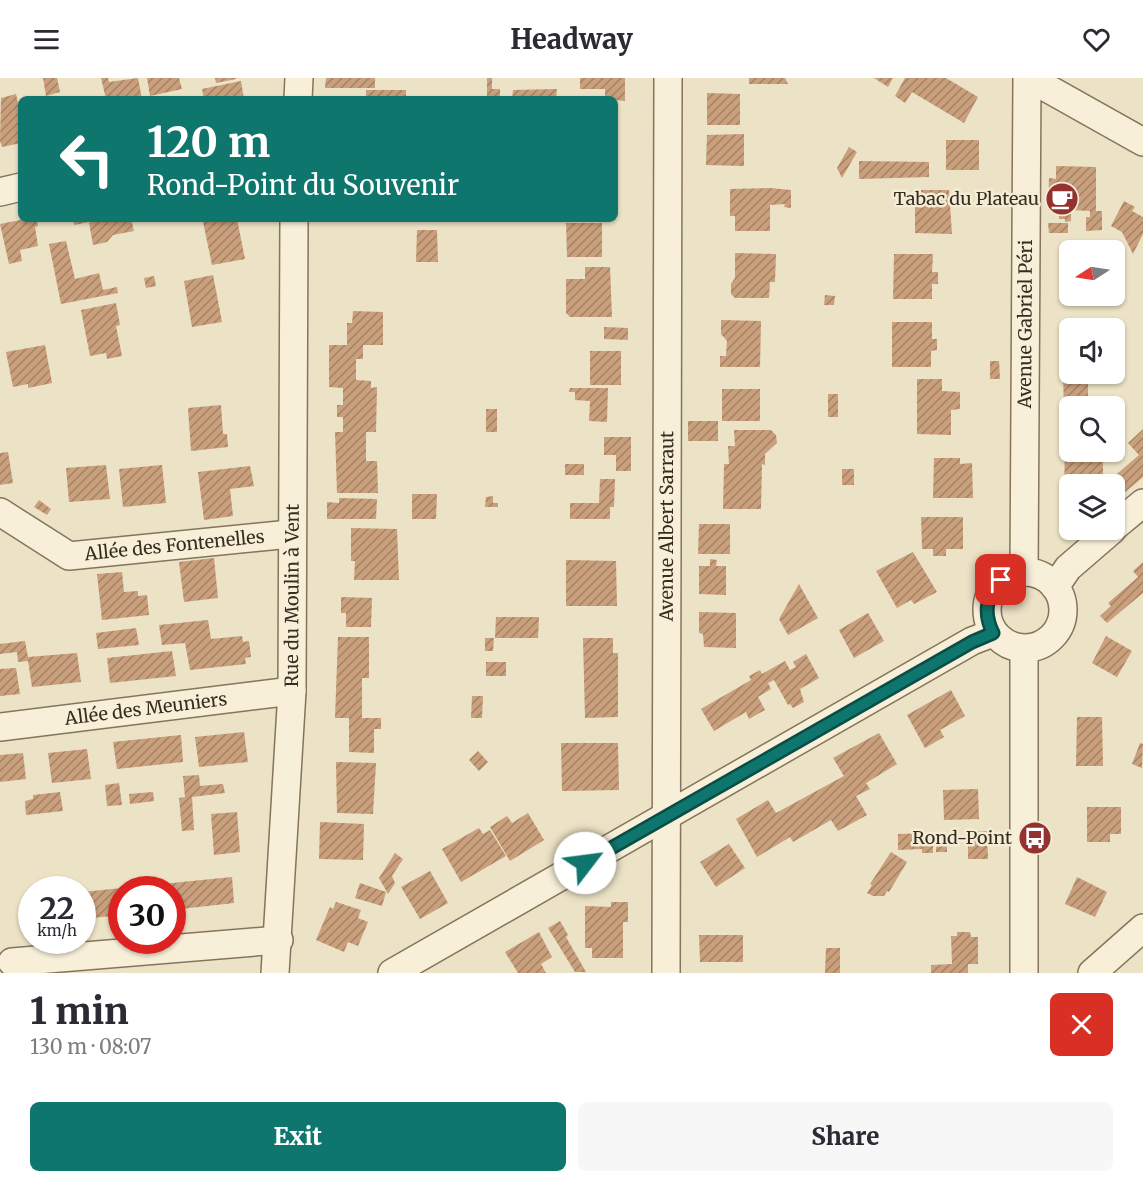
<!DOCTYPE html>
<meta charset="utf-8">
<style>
:root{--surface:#fff;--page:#f7f7f7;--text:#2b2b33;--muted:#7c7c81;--accent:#0f766e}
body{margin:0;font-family:Merriweather,serif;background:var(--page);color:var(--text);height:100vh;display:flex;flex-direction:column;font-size:22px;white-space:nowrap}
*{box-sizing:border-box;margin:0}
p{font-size:20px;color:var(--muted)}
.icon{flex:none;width:33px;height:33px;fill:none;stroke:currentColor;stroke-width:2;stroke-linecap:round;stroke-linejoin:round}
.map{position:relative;height:895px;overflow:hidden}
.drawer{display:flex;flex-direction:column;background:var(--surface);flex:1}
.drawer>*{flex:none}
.guide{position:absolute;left:18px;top:18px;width:600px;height:126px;border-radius:9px;box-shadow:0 2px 4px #0004;background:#0f766e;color:#fff;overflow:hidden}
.needle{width:39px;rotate:258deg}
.buttons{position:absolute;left:1059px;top:162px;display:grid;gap:12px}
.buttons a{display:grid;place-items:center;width:66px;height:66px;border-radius:9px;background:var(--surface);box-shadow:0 2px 4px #0004;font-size:30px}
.speed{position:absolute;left:18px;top:798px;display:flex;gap:12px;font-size:30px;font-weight:700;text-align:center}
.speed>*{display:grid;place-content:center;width:78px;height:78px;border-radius:50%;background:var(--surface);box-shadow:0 2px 4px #0004;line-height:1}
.speed small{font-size:15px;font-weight:400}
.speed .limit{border:9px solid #d22;background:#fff;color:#111}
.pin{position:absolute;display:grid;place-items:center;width:51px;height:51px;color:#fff;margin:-26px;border-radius:12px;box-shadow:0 3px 9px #0006}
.me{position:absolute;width:66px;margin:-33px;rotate:60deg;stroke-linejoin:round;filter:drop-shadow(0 0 4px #0008)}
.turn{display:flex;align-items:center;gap:21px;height:126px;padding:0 30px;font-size:27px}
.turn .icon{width:78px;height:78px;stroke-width:2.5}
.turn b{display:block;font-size:42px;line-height:51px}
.round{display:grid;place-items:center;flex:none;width:63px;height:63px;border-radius:9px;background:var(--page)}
.head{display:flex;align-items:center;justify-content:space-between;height:102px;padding:0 30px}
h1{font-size:36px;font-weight:800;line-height:45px}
.primary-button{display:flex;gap:12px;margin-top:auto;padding:12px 30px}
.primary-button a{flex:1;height:69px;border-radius:9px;background:var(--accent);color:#fff;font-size:24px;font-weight:800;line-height:69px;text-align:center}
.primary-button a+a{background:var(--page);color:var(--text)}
header{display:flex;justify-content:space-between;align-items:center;height:78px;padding:0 30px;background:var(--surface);font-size:27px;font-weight:800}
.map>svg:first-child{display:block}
.building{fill:url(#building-hatch)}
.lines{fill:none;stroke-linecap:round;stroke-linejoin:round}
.street-casing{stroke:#86745c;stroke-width:30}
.street{stroke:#f7efd8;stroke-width:27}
.route-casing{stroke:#0a4d48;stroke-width:15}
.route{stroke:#0f766e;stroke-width:10}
.labels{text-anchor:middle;stroke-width:5;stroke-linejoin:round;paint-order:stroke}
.poi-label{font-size:18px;fill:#372c1f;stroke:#f4ecd4;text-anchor:end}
.street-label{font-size:18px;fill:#372c1f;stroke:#f4ecd4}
</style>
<header><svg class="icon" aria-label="menu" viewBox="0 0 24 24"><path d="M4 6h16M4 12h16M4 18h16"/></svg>Headway<svg class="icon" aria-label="heart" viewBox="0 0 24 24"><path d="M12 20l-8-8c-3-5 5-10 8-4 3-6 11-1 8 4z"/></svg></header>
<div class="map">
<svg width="1143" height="895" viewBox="0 0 1143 895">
<defs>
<pattern id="building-hatch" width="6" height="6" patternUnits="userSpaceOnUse" patternTransform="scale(1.5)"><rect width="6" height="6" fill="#c99f7c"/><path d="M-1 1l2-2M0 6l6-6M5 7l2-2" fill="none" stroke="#a48265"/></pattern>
</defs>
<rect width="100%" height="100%" fill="#ece2c5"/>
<!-- building -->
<path class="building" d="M43,0H57L60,14L46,18Z
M101,0H108L109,4L138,0L142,21H106Z
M147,0H179L182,11L150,18Z
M215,0H236V1L216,5Z
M326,0H375V10H325Z
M487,0H492V11H500V21H487Z
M580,0H625V23L605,21V11H580Z
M749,0H785L788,6H749Z
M874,0H893L888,9Z
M905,0H946L978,19L964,45L912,14L905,25L895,18Z
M241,3L244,21H204L202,11Z
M557,11L556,21H512L513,12Z
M366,12H406V21H366Z
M707,15L740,16V47H707Z
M16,16L21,38V65L2,69L0,63L1,20Z
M744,56V88L706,87L707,57Z
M946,62H979V92H946Z
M849,69L857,74L842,100L837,90Z
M859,83L929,84V99L859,101Z
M1056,88L1096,89V133H1102V152L1086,153V139H1090V133L1071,132V143L1065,144V141H1059V132H1048L1049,100L1056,101Z
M615,108H618V136H615Z
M770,110L791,112V130L784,129L785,126L770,127V153H735V138H730V111Z
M915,112H949L952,156L915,155Z
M1124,123L1135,129L1132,133L1143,139V156L1133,176L1122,154L1111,148Z
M25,141H37L38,148L35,149L38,168L20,172L22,183L9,186L0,146Z
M73,141H88L89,144L74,147Z
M90,141H131L134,153L113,157L107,164L93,167L89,145L94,143L91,144Z
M216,141H237L245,181L212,187L203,144Z
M566,145H602V179H567Z
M1048,145H1068V155H1049Z
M417,152H437L438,184H416Z
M66,163L75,201L99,195L103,212L117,209L118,215L61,226L49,166Z
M735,175L776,176L775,204H770L769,220H735L731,216V206L735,200Z
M894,176H933L932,194H938V206H932V221H893Z
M585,189H610L612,239H570L566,235V201H585Z
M213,197L222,244L192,249L184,203Z
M154,198L156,208L146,210L144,200Z
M825,217L835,218L834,227H824Z
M116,225L120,247L116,248L122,278L107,281L106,275L90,278L81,232Z
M353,233L383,234V267H363V281H356V302L371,303V310L377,309L376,354H366V383H377L378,415H337L335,354H343V339H337V327H343V310L329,309V267H347V245H352Z
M721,242L761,243L760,289H720V278H726L727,263L721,256Z
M892,244H932V261H937V272L931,273V289H892Z
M604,249L628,250V262L604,261Z
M45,267L52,305L28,310V306L13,309L6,274Z
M590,273H621V307H590Z
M990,283H999L1000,301H990Z
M1063,292H1070V296H1088V328H1070V336H1064Z
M917,301H942V313L960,314V331L951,332V357L917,356Z
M570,310H608L607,344L589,343L590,323L575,322V314H569Z
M722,311H760V343H722Z
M828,316H838V339H828Z
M221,327L223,356H227L228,369L191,373L188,330Z
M486,331H497V354H486Z
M688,343H718V363H688Z
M1143,351V399L1124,415L1111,401L1139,377L1128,365Z
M734,352H771L776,357L777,365L765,376V387L762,386L761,431H723L724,386H729L728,368H735Z
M604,359H631V393H616V377H604Z
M1065,367H1070V374H1103V406H1070V415H1064Z
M8,374L13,405L0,407V375Z
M934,380H960V386L972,385L973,420H933Z
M565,386H584V397H565Z
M106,387L110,421L69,424L66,390Z
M162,387L166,425L123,429L119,391Z
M250,388L254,408L230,411L233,438L204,442L198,394Z
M842,391H854V407H842Z
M600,401H615L614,429H610V441H570V425H599Z
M412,416H437L436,441H412Z
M493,418V425H498V429H485L486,419Z
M339,420L377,421L376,441H327V424L339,425Z
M39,422L51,431L47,437L34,429Z
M921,439H963V471H946V478H933V471H922Z
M699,446H730V476H698Z
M351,450L397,451L399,502H354L355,483H351Z
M913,474L937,514L914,526L911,522L897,530L876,493Z
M214,480L218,520L184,524L179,484Z
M710,481L717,482L716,488H726V517L699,516V488H710Z
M566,482L616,483L617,528H566Z
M1143,484V515L1107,545L1100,538L1111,528L1108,525L1138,499L1133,493Z
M122,494L124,514L138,513V518L147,517L149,537L102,542L97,496Z
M799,506L818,540L788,557L779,541Z
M341,519L372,520L371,549H346V535H341Z
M699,534L736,535V570L704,569L703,556L699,555Z
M868,535L884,563L854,580L839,552Z
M496,539H539L538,560H495Z
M208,542L211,561L242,558L243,564L249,563L251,579L245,580L246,586L190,592L185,565L162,567L159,547Z
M136,550L139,567L98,571L96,555Z
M1106,558L1132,573L1117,599L1092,585Z
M338,559H369V600H362V640H381V651H374V675L349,674V640H335Z
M485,560H494L493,573H485Z
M583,560H613V575H618V639L585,640Z
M25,563L28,579L77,575L81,604L32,609L28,583L18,584L17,574L0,576V566Z
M172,573L176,598L110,605L107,580Z
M806,576L819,600L800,611L804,624L793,630L790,626L788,627L774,602L768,605L771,611L758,619L765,632L749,641L746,634L714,653L701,631L751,602L749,598L760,592L762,596L785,583L790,592L796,589L793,584Z
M486,584H506V598H486Z
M16,590L20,616L0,618V591Z
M951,612L965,638L940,652L944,659L925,670L907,637Z
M472,618H483L482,640H471Z
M1077,639H1102L1103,688H1076Z
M244,654L248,684L199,689L195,659Z
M879,655L897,686L866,705L870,711L856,718L867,737L838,753L831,742L793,764L790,759L757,779L736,741L768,722L776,735L844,698L833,680Z
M181,657L183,684L117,691L113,664Z
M561,665H618L619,712L562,713Z
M1140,665L1143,666L1142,690L1132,686Z
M87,671L91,701L52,705L48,675Z
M478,673L488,684L479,693L469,682Z
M23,675L26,701L0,704V677Z
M336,684L376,685L373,736L337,735Z
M199,697L200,708L223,706L225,715L192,719L194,752L182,753L179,720L185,719L183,698Z
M119,705L122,727L107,728L105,707Z
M978,711L979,741L944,742L943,712Z
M60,714L63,733L26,737L25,723L33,721V717Z
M153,714L154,723L130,726L129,716Z
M1087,729H1121V756H1110V764H1087Z
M237,734L240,774L214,777L211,736Z
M528,735L544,762L510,783L490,749L507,738L512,745Z
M320,744L364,746L363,782L319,781Z
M479,750L483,756L490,752L506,778L461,804L442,771Z
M987,753L988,781H968V754Z
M933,755V775H922V771L898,772V756Z
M936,755H947V774H936Z
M729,766L745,790L716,809L700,784Z
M891,774L907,784L889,814L887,813L884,818H873L867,815L872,807L870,806Z
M395,775L403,781L392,798L395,805L388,816L379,800Z
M430,793L448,825L420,841L401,809Z
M232,799L234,825L172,832V812H122V837L82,841V814Z
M1077,799L1107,814L1095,839L1065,826Z
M360,805L386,814L382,828L355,820Z
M336,824L361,832L358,840L368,844L358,868L348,864L344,874L316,862L330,829L333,831Z
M611,824H628V844H623V880H592V870H585V828L611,829Z
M560,843L568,857L566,859L586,894H575L548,850Z
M539,854L552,879L541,886L546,895H518L505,874Z
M957,854H970L971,859H978V886H968V895H931V887L952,886L951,858H957Z
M699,857H743V884H700Z
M826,870H840V895H825Z"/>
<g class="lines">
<defs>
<g id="street">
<path d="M1029,0L1143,64"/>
<path d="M298,21L299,0"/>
<path d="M0,114L21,109"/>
<path id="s1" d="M0,434L69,478L290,456"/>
<path d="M1114,449L1143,425"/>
<circle cx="1025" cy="532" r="38"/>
<path id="s2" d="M1024,494L1027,0"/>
<path d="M1055,509L1068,490L1112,452"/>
<path d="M1024,571V895"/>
<path id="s3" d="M0,649L292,613"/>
<path d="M12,884L279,862"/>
<path id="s4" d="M275,895L292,613L294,141"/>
<path d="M392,895L972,563L993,555"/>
<path id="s5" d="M666,895L668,0"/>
<path d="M1092,895L1143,850"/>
</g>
</defs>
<!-- street casing -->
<use href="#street" class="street-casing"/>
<!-- street -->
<use href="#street" class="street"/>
</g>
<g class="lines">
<defs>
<path id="route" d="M585,785L972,564L993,555C983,535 986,518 1001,502"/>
</defs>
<!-- route casing -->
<use href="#route" class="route-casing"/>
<!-- route -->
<use href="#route" class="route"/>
</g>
<!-- icons -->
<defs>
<symbol id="cafe-disc" viewBox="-11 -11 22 22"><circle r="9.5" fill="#93322e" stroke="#f4ecd4"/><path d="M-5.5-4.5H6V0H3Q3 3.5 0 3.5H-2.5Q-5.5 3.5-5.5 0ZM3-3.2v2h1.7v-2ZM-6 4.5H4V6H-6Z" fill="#fff"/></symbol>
<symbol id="bus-disc" viewBox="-11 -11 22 22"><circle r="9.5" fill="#93322e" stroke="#f4ecd4"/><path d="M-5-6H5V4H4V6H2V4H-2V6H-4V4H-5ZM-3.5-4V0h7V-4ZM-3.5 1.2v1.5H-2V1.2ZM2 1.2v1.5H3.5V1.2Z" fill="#fff"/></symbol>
</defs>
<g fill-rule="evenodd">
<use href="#cafe-disc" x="1043" y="102" width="38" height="38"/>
<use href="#bus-disc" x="1016" y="741" width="38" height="38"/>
</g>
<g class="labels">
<!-- poi labels -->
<g class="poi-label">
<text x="1039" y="127">Tabac du Plateau</text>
<text x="1012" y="766">Rond-Point</text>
</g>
<!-- street labels -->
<g class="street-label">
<text dy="6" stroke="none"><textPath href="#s2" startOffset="248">Avenue Gabriel Péri</textPath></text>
<text dy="6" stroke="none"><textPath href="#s5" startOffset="447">Avenue Albert Sarraut</textPath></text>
<text dy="6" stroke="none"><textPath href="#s1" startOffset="188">Allée des Fontenelles</textPath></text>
<text dy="6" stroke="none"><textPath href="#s4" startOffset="378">Rue du Moulin à Vent</textPath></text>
<text dy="6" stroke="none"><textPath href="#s3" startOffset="147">Allée des Meuniers</textPath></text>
</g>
</g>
</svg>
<div class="buttons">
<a><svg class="needle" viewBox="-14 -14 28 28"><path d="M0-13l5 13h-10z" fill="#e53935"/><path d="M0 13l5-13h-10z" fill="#7c7c81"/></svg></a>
<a><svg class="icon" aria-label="sound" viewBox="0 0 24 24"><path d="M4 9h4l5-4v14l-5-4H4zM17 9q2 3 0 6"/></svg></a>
<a><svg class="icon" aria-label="search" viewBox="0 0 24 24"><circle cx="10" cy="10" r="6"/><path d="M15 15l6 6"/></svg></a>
<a><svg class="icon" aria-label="layers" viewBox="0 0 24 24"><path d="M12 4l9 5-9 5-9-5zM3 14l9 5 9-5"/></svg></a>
</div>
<div class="speed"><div>22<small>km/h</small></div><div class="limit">30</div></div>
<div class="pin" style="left:1001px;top:502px;background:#d93025"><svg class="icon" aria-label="arrive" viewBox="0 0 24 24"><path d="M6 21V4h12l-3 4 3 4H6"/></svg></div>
<svg class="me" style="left:585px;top:785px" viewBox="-20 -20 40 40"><circle r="19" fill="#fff"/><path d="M0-13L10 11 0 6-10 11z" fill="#0f766e"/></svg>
<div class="guide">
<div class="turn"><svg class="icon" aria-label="left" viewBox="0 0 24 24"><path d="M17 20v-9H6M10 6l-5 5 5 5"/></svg><div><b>120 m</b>Rond-Point du Souvenir</div></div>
</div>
</div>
<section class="drawer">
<div class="head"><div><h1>1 min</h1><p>130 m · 08:07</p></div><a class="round" style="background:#d93025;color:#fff"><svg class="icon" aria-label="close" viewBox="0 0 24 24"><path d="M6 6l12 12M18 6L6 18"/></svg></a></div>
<div class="primary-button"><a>Exit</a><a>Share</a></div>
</section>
